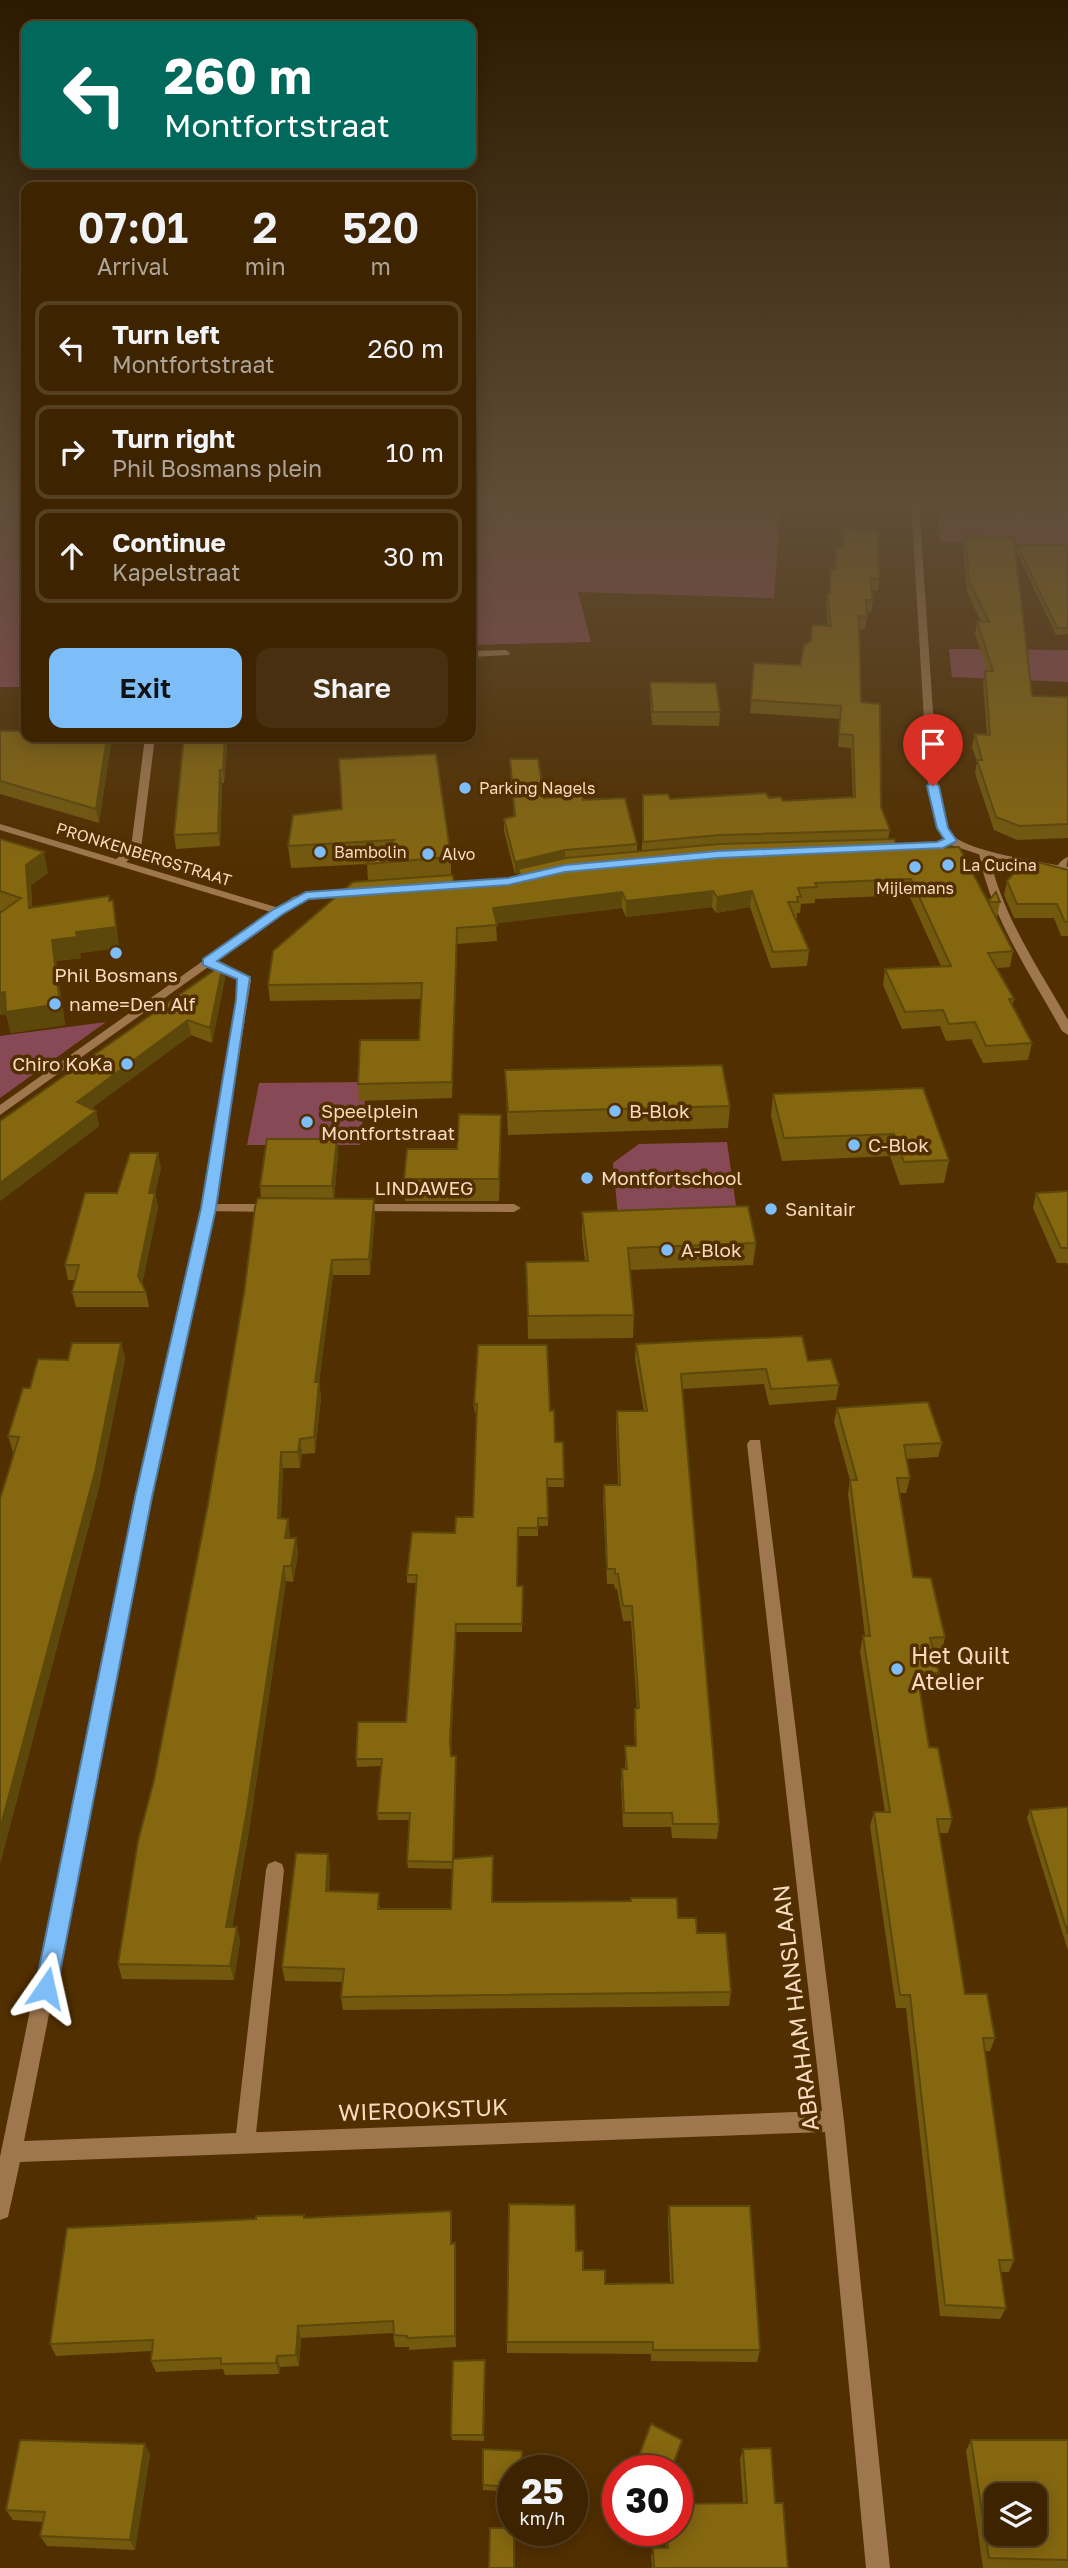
<!DOCTYPE html>
<style>
:root{--surface:#3d2300;--page:#482f0f;--text:#f1f3f6;--muted:#ada499;--line:#564022;--accent:#7dbef9}
body{margin:0;font-family:"Golos Text",sans-serif;background:var(--page);color:var(--text);height:100vh;display:flex;flex-direction:column;font-size:26px;white-space:nowrap}
*{box-sizing:border-box;margin:0}
p{font-size:23px;color:var(--muted)}
.icon{flex:none;width:38px;height:38px;fill:none;stroke:currentColor;stroke-width:2;stroke-linecap:round;stroke-linejoin:round}
.map{position:relative;flex:1;overflow:hidden}
.drawer{position:absolute;left:21px;top:182px;width:455px;height:560px;display:flex;flex-direction:column;background:var(--surface);border-radius:14px;box-shadow:0 4px 18px #0003,0 0 0 2px var(--line)}
.drawer>*{flex:none}
.top-card{position:absolute;left:21px;top:21px;width:455px;height:147px;border-radius:14px;box-shadow:0 4px 18px #0003,0 0 0 2px var(--line);background:#00695c;color:#fff;overflow:hidden}
.fabs{position:absolute;left:984px;top:2483px;display:grid;gap:14px}
.fabs a{display:grid;place-items:center;width:63px;height:63px;border-radius:14px;background:var(--surface);box-shadow:0 4px 18px #0003,0 0 0 2px var(--line);font-size:35px}
.speed{position:absolute;left:497px;top:2455px;display:flex;gap:14px;font-size:35px;font-weight:700;text-align:center}
.speed>*{display:grid;place-content:center;width:91px;height:91px;border-radius:50%;background:var(--surface);box-shadow:0 4px 18px #0003,0 0 0 2px var(--line);line-height:1}
.speed small{font-size:18px;font-weight:400}
.speed .limit{border:10px solid #d22;background:#fff;color:#111}
.pin{position:absolute;display:grid;place-items:center;width:60px;height:60px;color:#fff;margin:-72px -30px;border-radius:50% 50% 50% 0;rotate:-45deg;box-shadow:0 0 7px #0007}
.pin .icon{rotate:45deg}
.me{position:absolute;width:77px;margin:-38px;rotate:11deg;stroke-linejoin:round;filter:drop-shadow(0 0 5px #0008)}
.turn{display:flex;align-items:center;gap:24px;height:147px;padding:0 28px;font-size:32px}
.turn .icon{width:91px;height:91px;stroke-width:2.5}
.turn b{display:block;font-size:49px;line-height:60px}
.eta{display:flex;justify-content:space-evenly;align-items:center;height:119px;text-align:center}
.eta b{font-size:42px;font-weight:600;line-height:49px}
.action{display:flex;gap:14px;margin-top:auto;padding:14px 28px}
.action a{flex:1;height:80px;border-radius:14px;background:var(--accent);color:#111;font-size:28px;font-weight:600;line-height:80px;text-align:center}
.action a+a{background:var(--page);color:var(--text)}
ul{padding:0;list-style:none}
li{display:flex;align-items:center;gap:21px;height:94px;margin:0 14px 10px;padding:0 14px;border:4px solid var(--line);border-radius:14px}
li div{flex:1}
li b{display:block;font-size:26px}
li em{font-style:normal}
.map>svg:first-child{display:block}
.green{fill:#884957}
.lines{fill:none;stroke-linecap:round;stroke-linejoin:round}
.service{fill:#9e774f;fill-rule:evenodd}
.minor{fill:#9e774f;fill-rule:evenodd}
.tertiary{fill:#9e774f;fill-rule:evenodd}
.wall{fill:#72590e}
.shaded-wall{fill:#5d480b}
.building{fill:#856710;stroke:#5d480b;stroke-width:2;fill-rule:evenodd}
.route{fill:#7dbef9;stroke:#517ca2;stroke-width:2}
.poi-dot{fill:#7dbef9;stroke:#512f00;stroke-width:2.5}
.labels{text-anchor:middle;stroke-width:7;stroke-linejoin:round;paint-order:stroke}
.far-poi-label{font-size:16px;fill:#f6dbbf;stroke:#512f00;text-anchor:start}
.far-street-label{font-size:16px;fill:#f6dbbf;stroke:#512f00}
.poi-label{font-size:19px;fill:#f6dbbf;stroke:#512f00;text-anchor:start}
.street-label{font-size:19px;fill:#f6dbbf;stroke:#512f00}
.near-poi-label{font-size:23px;fill:#f6dbbf;stroke:#512f00;text-anchor:start}
.near-street-label{font-size:23px;fill:#f6dbbf;stroke:#512f00}
</style>
<div class="map">
<svg width="1068" height="2568" viewBox="0 0 1068 2568">
<rect width="100%" height="100%" fill="#512f00"/>
<!-- green -->
<path class="green" d="M0,503H26V687H0Z
M471,503H781L774,598L578,592L591,642L471,645Z
M937,507H1068V545L940,542Z
M949,649L1068,650V682L952,677Z
M106,1022L0,1098V1036Z
M367,1082L360,1145H247L259,1083Z
M727,1142L737,1213L618,1216L613,1163L639,1144Z"/>
<g class="lines">
<!-- service -->
<path class="service" d="M208,1204H274L281,1208L274,1212L203,1211L201,1208Z
M357,1204H514L521,1208L514,1212L352,1211L350,1208Z
M275,1861L282,1864L284,1870L255,2143L252,2150L245,2153L238,2150L235,2143L266,1870L268,1864Z"/>
<!-- minor -->
<path class="minor" d="M506,650L510,653L509,655L471,657V651Z
M145,737H155L141,849L126,862L282,909V913H274L0,830V824L116,859L131,848Z
M984,850L989,853C1000,913 1039,968 1068,1020V1035L1062,1031C1032,977 989,914 979,853Z
M1068,857L1066,870H1058C1055,866 1063,858 1068,857Z
M208,959L244,973L251,980L215,1208L151,1497L24,2141L822,2111L747,1444L750,1440H760L844,2121L890,2568H866L825,2132L20,2162L8,2217L0,2220V2157L135,1497L201,1208L239,981L204,964L202,962Z"/>
<!-- tertiary -->
<path class="tertiary" d="M911,503H919L938,786L950,833C966,852 1042,862 1068,867V873L984,856L951,845L939,849L880,852L875,849L880,846L937,843L945,840L940,834L928,786Z
M358,889L363,892L362,894L301,901L0,1115V1105L293,897L313,892Z"/>
</g>
<!-- wall -->
<path class="wall" d="M843,529L879,579L878,591L871,590L873,600L871,613L867,612L865,629H860L861,702L881,807L890,830L888,839L898,849L988,902H1000L997,918H996L1013,951L1010,967L997,968L1014,999L1012,1005L1032,1043L1028,1060L983,1063L971,1039L946,1041L940,1026L902,1029L883,985L885,969L941,966L909,895L815,899V903L801,904L800,913H797V918H795L809,950L807,966L771,968L750,907L716,913L712,907L626,917L622,908L496,923L497,941L457,944L452,1098L359,1101L358,1084L419,1040L421,999L270,1001L268,985L368,881L367,864L291,868L288,846L342,809L451,857V875L454,886L518,879V873L515,874L504,831V819L514,816L510,759L544,798L583,800L637,844V851H642V809L670,799L769,798L783,801L853,798L851,748L838,747L840,719L750,713L751,700L800,665L810,641L812,625L828,626L826,606L827,594H829L830,569H834L836,548H841Z
M965,536L1032,696L1068,697V838L1017,840L994,830L975,773L977,762L972,747L975,734L987,735L983,683L985,671H987L975,634L977,621L981,622L967,592L963,547Z
M1017,545H1068V634L1056,635L1016,551Z
M650,682L720,712L719,726L652,725L650,695Z
M0,731L26,737H110L111,743L99,823L0,794Z
M228,737L224,783H222L220,846L176,849L174,835Z
M0,839L48,873L31,885L32,908L109,896L110,900H113L119,948L80,953L81,958L56,961L65,1025L11,1033L6,1014L0,1015V913L2,911H0Z
M1068,870V936H1061L1054,918H1014L1004,895L1007,881Z
M225,978L212,1043L191,1035L91,1108L96,1111L99,1126L0,1201V1121Z
M505,1070L730,1106L728,1128L508,1135Z
M923,1088L949,1160L944,1183L900,1185L890,1156L782,1161L771,1116L773,1094Z
M501,1137L499,1201H405L404,1179L457,1149Z
M337,1139L338,1154L334,1199L375,1214L370,1275H333L319,1382L321,1397L315,1453L302,1454L300,1468H283L281,1518L288,1519L290,1538H296L298,1554L293,1582L286,1581L249,1831L232,1927H237L240,1941L234,1980L122,1979L118,1964L208,1504L261,1198L260,1186Z
M161,1168L155,1193L158,1207L142,1284L146,1292L149,1307H76L72,1292L75,1280H68L65,1265L117,1193Z
M1068,1191V1265L1067,1263H1057L1033,1208L1036,1193Z
M582,1212L756,1243L753,1265L630,1270L634,1315L633,1338L528,1339L526,1262L585,1261L582,1235Z
M121,1343L125,1359L99,1487L0,1864V1499L14,1452H13L8,1436L68,1360Z
M636,1344L808,1361L839,1385L836,1400L769,1405L764,1384L682,1389L719,1824L717,1839L672,1838L671,1827H623L621,1784L622,1769H625V1746H635L634,1723L635,1709H637L631,1621H623L617,1589H615L614,1584H607L603,1500L604,1485H618L616,1426L617,1411H644L635,1359Z
M474,1405L550,1411L555,1442H563L564,1487H547L548,1526H538V1536H518L517,1586H523L522,1632H456L451,1749V1756H456V1764L454,1859L493,1870V1902L678,1918L697,1933L731,1992L729,2006L343,2010L341,1997L343,1982L285,1981L282,1967L328,1854L330,1867L329,1891L380,1906V1909H451L453,1869L408,1868L407,1861L409,1820H378L377,1813L381,1766L357,1767L356,1759L406,1722L416,1583H407V1575L473,1517L477,1413H475Z
M837,1408L942,1443L938,1457L906,1459L910,1478L906,1493H900L913,1577L945,1637L942,1652H933L939,1673L935,1687H919L929,1747L952,1819L948,1833H939L965,1994L995,2038L990,2051H985L1014,2260L1009,2272H1001L1006,2308L1000,2319L940,2316L906,2008H896L870,1826L874,1812H885L860,1651L863,1636H865L848,1494L850,1480L834,1422Z
M1068,1807V1951L1027,1818L1030,1810Z
M669,2206L760,2350L757,2362L651,2361V2354L507,2353V2342L576,2251L583,2270L605,2284L670,2283L668,2219Z
M304,2218L452,2224V2243L456,2255V2347L409,2350V2347H395L393,2333L301,2338L299,2366L280,2367L279,2374L225,2375L223,2369L156,2372L151,2361L152,2351L56,2356L50,2344Z
M485,2360L484,2441L452,2440L451,2435Z
M971,2440H1068V2568H983L966,2451Z
M681,2445L672,2471H663L640,2459V2453Z
M743,2449L775,2503L788,2568H652L651,2557L653,2548H666L665,2530H677L743,2503L740,2459Z
M150,2454L135,2550L47,2546L40,2536L43,2522L13,2520L6,2510Z
M513,2471V2492L483,2490V2485Z"/>
<!-- shaded-wall -->
<path class="shaded-wall" d="M107,737H110L111,743L99,823L96,809Z
M225,737H228L224,783L223,770Z
M220,770L222,783L220,846L218,833Z
M565,850V862L518,869V873L515,874V862Z
M44,852L48,873L31,885L34,929L29,908L26,865Z
M713,891L712,907L626,917V901Z
M752,891L750,907L716,913L717,897Z
M622,892V908L494,924L493,908Z
M113,900L119,948L80,953L81,958L56,961L65,1025L11,1033L6,1014L0,1015V993L5,992L52,940L76,932Z
M457,928V944L452,1098V1082Z
M223,964L225,978L212,1043L210,1028Z
M188,1020L191,1035L80,1117L77,1102Z
M96,1111L99,1126L0,1201V1183Z
M501,1115V1137L499,1201V1179Z
M337,1139L338,1154L334,1201L332,1186Z
M158,1153L161,1168L152,1207L149,1193Z
M155,1193L158,1207L141,1290L138,1276Z
M374,1199L375,1214L370,1275L369,1259Z
M332,1260L333,1275L319,1382L321,1397L315,1453L314,1437L315,1382Z
M121,1343L125,1359L99,1487L0,1864V1829Z
M300,1439L302,1454L300,1468L298,1452Z
M281,1452L283,1468L280,1534L278,1518Z
M288,1519L290,1534L287,1554L285,1538Z
M296,1538L298,1554L293,1582L291,1566Z
M284,1566L286,1581L249,1831L229,1941L226,1927Z
M456,1624V1632L451,1749L450,1742Z
M328,1854L330,1867L328,1904L326,1891Z
M237,1927L240,1941L234,1980L230,1966Z
M455,2243L456,2255V2347L455,2336Z
M298,2326L301,2338L299,2366L296,2355Z
M277,2356L280,2367L279,2374L276,2363Z
M145,2444L150,2454L135,2550L130,2540Z"/>
<!-- building -->
<path class="building" d="M843,529L878,531L879,579L870,578L873,600H866L867,617L859,616L861,702L880,704L881,807L890,830L719,835L643,842V795L668,794L670,799L766,793L769,798L781,797L783,801L855,797L853,735L839,734L841,706L751,700L754,663L800,665L804,645L811,641L812,625L831,626L827,594H830V569H836V548H843Z
M965,536L1014,538L1032,696L1068,697V824L1020,826L996,817L977,760H982L975,734L990,735L985,671H993L977,621L989,622L969,580Z
M1017,545H1068V628H1057Z
M650,682L716,683L720,712H653Z
M0,731H26V737H107L96,809L0,781Z
M184,737H225L223,770H220L218,833L174,835Z
M436,754L451,857L366,864L394,840L288,846L293,815L342,809L339,759Z
M510,759H538L544,798L582,796L583,800L625,798L637,844L565,850L515,862L504,819L515,816Z
M0,839L44,852L26,865L29,908L109,896V901L113,900L116,927L76,932L77,937L52,940L60,1004L6,1012L5,992L0,993V913L21,898L0,891Z
M894,839L898,849L959,847L988,902L996,892L1000,902H988L1013,951L988,953L1014,999H1009L1032,1043L986,1046L975,1022L949,1024L943,1010L905,1012L885,969L951,966L911,879L815,883L817,887L798,888L801,897H797L798,902H788L809,950L773,952L752,891L717,897L713,891L626,901L622,892L493,908L497,925L457,928L452,1082L358,1084L360,1040H419L422,983L268,985L273,951L353,882L453,875L454,886L521,878L518,869L566,858L719,844Z
M1026,859L1068,870V922H1065L1057,904H1017L1007,881Z
M223,964L210,1028L188,1020L77,1102L96,1111L0,1183V1121Z
M722,1065L730,1106L508,1112L505,1070Z
M923,1088L949,1160L904,1162L894,1134L784,1138L773,1094Z
M459,1114L501,1115L499,1179H404L407,1149H457Z
M267,1139H337L332,1186H260Z
M130,1153H158L149,1193H155L138,1276L146,1292H72L79,1265H65L85,1193H117Z
M1068,1191V1248H1061L1036,1193Z
M258,1198L374,1199L369,1259L332,1260L315,1382H319L314,1437L300,1439L298,1452H281L278,1518L288,1519L285,1538H296L291,1566H284L246,1816L226,1927H237L230,1966L118,1964L138,1841L154,1780L208,1504L244,1293L255,1207Z
M748,1206L756,1243L628,1248L634,1315L528,1316L526,1262L588,1261L582,1212Z
M802,1336L808,1361L831,1359L839,1385L771,1389L766,1369L681,1374L719,1824H673L672,1813H624L622,1769H627L625,1746H636L635,1709L639,1708L632,1606H623L618,1574H615V1569H607L604,1485H620L617,1411H647L636,1344Z
M72,1343H121L95,1472L0,1829V1499L19,1437L8,1436L23,1388H30L38,1359L68,1360Z
M478,1345H547L550,1411L554,1410L555,1442H563L564,1479H547L548,1518H538V1528H518L517,1586H523L522,1624H456L450,1742L451,1756H456L453,1859V1862L407,1861L410,1813H377L382,1759H356L358,1722H406L417,1575H407L412,1532L455,1533L456,1517H473L477,1404L474,1405Z
M928,1402L942,1443L904,1445L910,1478H897L913,1577L931,1578L945,1637L930,1638L939,1673L917,1672L929,1747L938,1748L952,1819H937L965,1994H987L995,2038H983L1014,2260H999L1006,2308L945,2305L910,1995H900L874,1812H890L863,1636H870L850,1480H857L837,1408Z
M1068,1807V1934L1030,1810Z
M296,1853L328,1854L326,1891L379,1893L378,1909H451L453,1859L493,1856L492,1902L631,1901V1898H677L678,1918H696L697,1933H726L731,1992L341,1997L344,1969L282,1967Z
M509,2204L575,2205L576,2251H583V2270H605V2284L673,2283L669,2206H750L760,2350H653V2342H507Z
M451,2211V2244L455,2243V2336L407,2338V2336L394,2335L393,2321L298,2326L296,2355L277,2356L276,2363L221,2364V2358L151,2361L153,2340L50,2344L67,2228L256,2219V2216L304,2215V2218Z
M485,2360L483,2435H451L453,2361Z
M651,2424L682,2440L671,2470L640,2453Z
M20,2440L145,2444L130,2540L40,2536L45,2512L6,2510Z
M971,2440H1068V2560L989,2558ZM996,2496H1034V2534H996Z
M771,2448L775,2503H783L788,2568H654L653,2548H668L667,2530H677V2504L747,2503L743,2449Z
M483,2449L522,2451L521,2471H513V2487L483,2485Z
M490,2528H513V2530H514V2568H489Z"/>
<!-- sky -->
<linearGradient id="sky" x2="0" y2="1"><stop stop-color="#2d1a00"/><stop offset="0.58" stop-color="#5f4d37"/><stop offset="1" stop-color="#5f4d37" stop-opacity="0"/></linearGradient>
<rect width="1068" height="863" fill="url(#sky)"/>
<!-- route -->
<path class="route" d="M933,782L939,786L948,828L957,841L943,848L718,858L565,872L508,885L309,899L283,914L217,961L250,977L216,1208L152,1497L57,1988L54,1995L46,1999L38,1995L35,1988L135,1497L201,1208L236,1000L237,979L203,965V959L274,909L306,892L508,878L565,865L718,851L937,842L944,839L937,828L927,786Z"/>
<!-- markers -->
<g class="poi-dot">
<circle cx="465" cy="788" r="7"/>
<circle cx="320" cy="852" r="7"/>
<circle cx="428" cy="854" r="7"/>
<circle cx="948" cy="865" r="7"/>
<circle cx="915" cy="867" r="7"/>
<circle cx="116" cy="953" r="7"/>
<circle cx="55" cy="1004" r="7"/>
<circle cx="127" cy="1064" r="7"/>
<circle cx="615" cy="1111" r="7"/>
<circle cx="307" cy="1122" r="7"/>
<circle cx="854" cy="1145" r="7"/>
<circle cx="587" cy="1178" r="7"/>
<circle cx="771" cy="1209" r="7"/>
<circle cx="667" cy="1250" r="7"/>
<circle cx="897" cy="1669" r="7"/>
</g>
<g class="labels">
<!-- far-poi labels -->
<g class="far-poi-label">
<text x="479" y="794">Parking Nagels</text>
<text x="334" y="858">Bambolin</text>
<text x="442" y="860">Alvo</text>
<text x="962" y="871">La Cucina</text>
<text x="915" y="894" text-anchor="middle">Mijlemans</text>
</g>
<!-- far-street labels -->
<g class="far-street-label">
<text transform="translate(144 854) rotate(17)" y="6">PRONKENBERGSTRAAT</text>
</g>
<!-- poi labels -->
<g class="poi-label">
<text x="116" y="982" text-anchor="middle">Phil Bosmans</text>
<text x="69" y="1011">name=Den Alf</text>
<text x="113" y="1071" text-anchor="end">Chiro KoKa</text>
<text x="321" y="1118">Speelplein<tspan x="321" dy="22">Montfortstraat</tspan></text>
<text x="629" y="1118">B-Blok</text>
<text x="868" y="1152">C-Blok</text>
<text x="601" y="1185">Montfortschool</text>
<text x="785" y="1216">Sanitair</text>
<text x="681" y="1257">A-Blok</text>
</g>
<!-- street labels -->
<g class="street-label">
<text x="424" y="1195">LINDAWEG</text>
</g>
<!-- near-poi labels -->
<g class="near-poi-label">
<text x="911" y="1664">Het Quilt<tspan x="911" dy="26">Atelier</tspan></text>
</g>
<!-- near-street labels -->
<g class="near-street-label">
<text transform="translate(796 2008) rotate(-97)" y="8">ABRAHAM HANSLAAN</text>
<text transform="translate(423 2110) rotate(-2)" y="8">WIEROOKSTUK</text>
</g>
</g>
</svg>
<div class="fabs">
<a><svg class="icon" aria-label="layers" viewBox="0 0 24 24"><path d="M12 4l9 5-9 5-9-5zM3 14l9 5 9-5"/></svg></a>
</div>
<div class="speed"><div>25<small>km/h</small></div><div class="limit">30</div></div>
<div class="pin" style="left:933px;top:786px;background:#d93025"><svg class="icon" aria-label="arrive" viewBox="0 0 24 24"><path d="M6 21V4h12l-3 4 3 4H6"/></svg></div>
<svg class="me" style="left:46px;top:1988px" viewBox="-20 -20 40 40"><path d="M0-17L14 15 0 8-14 15z" fill="#7dbef9" stroke="#fff" stroke-width="4"/></svg>
<div class="top-card">
<div class="turn"><svg class="icon" aria-label="left" viewBox="0 0 24 24"><path d="M17 20v-9H6M10 6l-5 5 5 5"/></svg><div><b>260 m</b>Montfortstraat</div></div>
</div>
<section class="drawer">
<div class="eta">
<div><b>07:01</b><p>Arrival</p></div>
<div><b>2</b><p>min</p></div>
<div><b>520</b><p>m</p></div>
</div>
<ul>
<li><svg class="icon" aria-label="left" viewBox="0 0 24 24"><path d="M17 20v-9H6M10 6l-5 5 5 5"/></svg><div><b>Turn left</b><p>Montfortstraat</p></div><em>260 m</em></li>
<li><svg class="icon" aria-label="right" viewBox="0 0 24 24"><path d="M7 20v-9h11M14 6l5 5-5 5"/></svg><div><b>Turn right</b><p>Phil Bosmans plein</p></div><em>10 m</em></li>
<li><svg class="icon" aria-label="ahead" viewBox="0 0 24 24"><path d="M12 20V5M6 11l6-6 6 6"/></svg><div><b>Continue</b><p>Kapelstraat</p></div><em>30 m</em></li>
</ul>
<div class="action"><a>Exit</a><a>Share</a></div>
</section>
</div>
